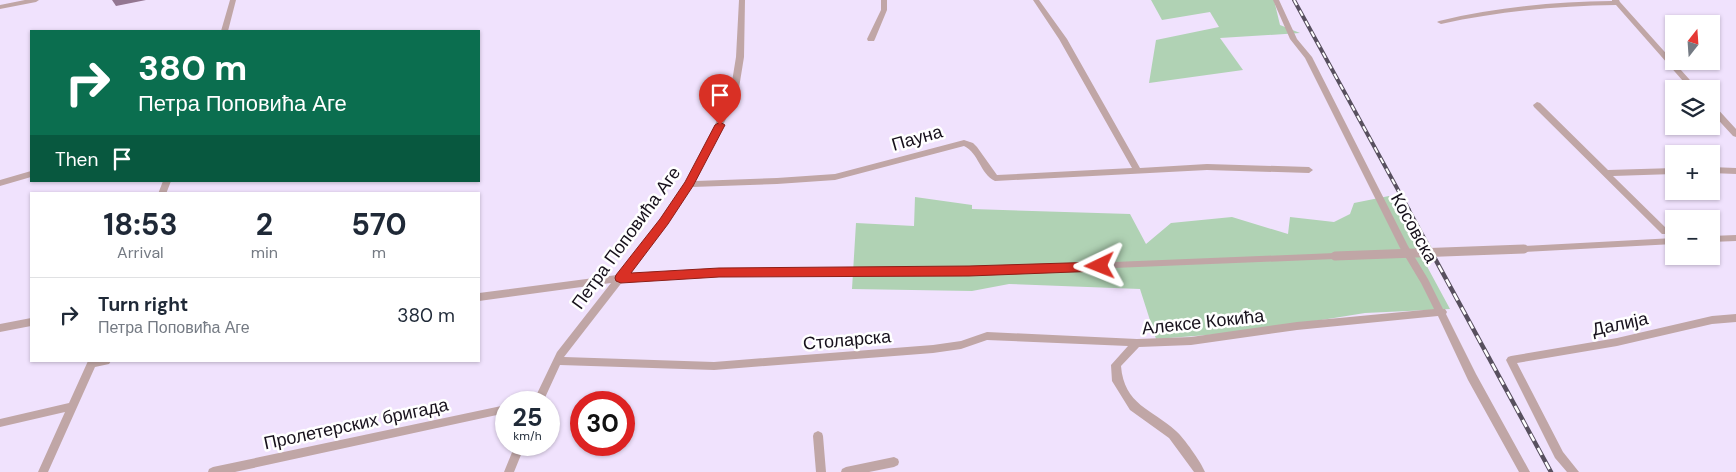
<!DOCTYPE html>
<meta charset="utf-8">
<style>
:root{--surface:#fff;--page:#f2f2f3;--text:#1f2937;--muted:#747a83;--line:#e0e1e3}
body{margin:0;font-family:"DM Sans",sans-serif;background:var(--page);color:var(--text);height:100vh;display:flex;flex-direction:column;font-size:19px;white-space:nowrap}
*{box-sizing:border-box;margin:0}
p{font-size:16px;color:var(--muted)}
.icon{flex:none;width:28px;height:28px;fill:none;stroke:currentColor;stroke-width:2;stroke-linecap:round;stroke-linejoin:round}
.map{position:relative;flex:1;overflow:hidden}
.side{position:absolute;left:30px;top:192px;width:450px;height:170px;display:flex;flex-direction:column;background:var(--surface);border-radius:0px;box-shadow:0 1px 4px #0004}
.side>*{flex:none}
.hud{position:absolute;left:30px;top:30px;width:450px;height:152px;border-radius:0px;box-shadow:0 1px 4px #0004;background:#0b6e4f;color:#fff;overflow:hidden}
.needle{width:32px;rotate:17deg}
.controls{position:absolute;left:1665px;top:15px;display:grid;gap:10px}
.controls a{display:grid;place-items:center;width:55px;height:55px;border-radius:0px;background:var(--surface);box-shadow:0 1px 4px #0004;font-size:25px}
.speed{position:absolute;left:495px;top:391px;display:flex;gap:10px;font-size:25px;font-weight:700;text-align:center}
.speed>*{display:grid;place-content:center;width:65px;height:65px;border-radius:50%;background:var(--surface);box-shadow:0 1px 4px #0004;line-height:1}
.speed small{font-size:12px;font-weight:400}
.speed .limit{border:8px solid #d22;background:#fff;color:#111}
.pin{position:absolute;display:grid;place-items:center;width:42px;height:42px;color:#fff;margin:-51px -21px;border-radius:50% 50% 50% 0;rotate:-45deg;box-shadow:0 0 5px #0007}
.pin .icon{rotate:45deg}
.me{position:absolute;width:55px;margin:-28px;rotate:268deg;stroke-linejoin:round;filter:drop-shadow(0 0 4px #0008)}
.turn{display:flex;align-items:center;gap:18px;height:105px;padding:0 25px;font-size:22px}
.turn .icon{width:65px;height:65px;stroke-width:2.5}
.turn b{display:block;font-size:35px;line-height:42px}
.then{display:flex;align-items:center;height:48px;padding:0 25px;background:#0003;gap:10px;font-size:19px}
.eta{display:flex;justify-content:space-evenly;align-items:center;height:85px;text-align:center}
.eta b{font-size:30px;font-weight:700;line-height:35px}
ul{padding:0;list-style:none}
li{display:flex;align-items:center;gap:15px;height:75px;padding:0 25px;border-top:1px solid var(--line)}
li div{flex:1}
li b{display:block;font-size:19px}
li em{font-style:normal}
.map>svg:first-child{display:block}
.green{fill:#b0d2b4}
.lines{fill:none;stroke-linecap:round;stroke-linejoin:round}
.minor{fill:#c0a6a6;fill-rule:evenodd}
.rail-far1-casing{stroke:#58505f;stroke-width:4}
.rail-casing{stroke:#58505f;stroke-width:4.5}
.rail-far1{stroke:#fff;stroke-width:2;stroke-dasharray:6;stroke-linecap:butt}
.rail{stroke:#fff;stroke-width:2.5;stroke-dasharray:8;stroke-linecap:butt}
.minor-bridge{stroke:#c0a6a6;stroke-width:9}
.shaded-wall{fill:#937691}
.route{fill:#d93025;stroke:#8d1f18}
.labels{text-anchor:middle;stroke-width:5;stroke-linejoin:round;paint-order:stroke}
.street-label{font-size:18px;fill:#17111c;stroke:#fff}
</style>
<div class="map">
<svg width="1736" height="472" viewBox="0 0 1736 472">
<rect width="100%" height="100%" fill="#f0e2fd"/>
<!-- green -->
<path class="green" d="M1151,0H1274L1280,25L1300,33L1220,38L1243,70L1149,83L1156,40L1219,27L1210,12L1162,20Z
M1389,196L1450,309L1365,313L1246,332L1156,339L1140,289L1009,284L972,291L852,289L856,223L914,226L915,197L972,205V209L1130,214L1146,244L1171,223L1232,217L1288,234L1290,217L1334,222L1350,214L1354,203Z"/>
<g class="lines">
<!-- minor -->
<path class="minor" d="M25,0H39L36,2L0,9V5Z
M230,0H236L228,31H221Z
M739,0H745L744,57L738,94L696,181L777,178L835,174L964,140L973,143L977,147L997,175L1132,168L1059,39L1033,0H1039L1067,39L1140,168L1207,164L1309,167L1313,170L1309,173L1207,170L995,181C980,174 979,153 964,146L835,180L777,184L692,187L667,224L628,274L719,269L969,268L1335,253L1338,254L1339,256L1338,258L1335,259L969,274L719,275L623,281L564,357L714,362L933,345L961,341L987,332L1137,339L1191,337L1297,322L1434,309L1421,283L1400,248L1305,58L1290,39L1273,0H1279L1297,39L1312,57L1408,246L1428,279L1443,309H1445L1447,312L1446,314L1476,374L1530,472H1519L1468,380L1438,316L1297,330L1191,345L1139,347L1121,366C1124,405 1152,409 1176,431C1184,438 1201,462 1205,472H1194L1169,438L1130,410L1112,381L1111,365L1128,346L987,340L961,349L933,353L714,370L560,365L543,402H533L557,352L611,283L479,301V293L617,275L661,220L686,183L730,94L736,57Z
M881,0H887V10L875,39L874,41H868L867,39L881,10Z
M1612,0H1619L1620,2L1698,89H1690L1616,5C1557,6 1499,11 1441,24L1437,22L1439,21C1496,7 1553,2 1612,1Z
M1537,102L1540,103L1608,170L1674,168V174L1613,176L1668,230L1669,232L1668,234H1662L1534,107L1533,105Z
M1711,105H1714L1736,129V137L1733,136L1711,112Z
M1711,167L1736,168V174L1711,173Z
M31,171V177L0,186V180Z
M163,181H171L166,194H158Z
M1736,235V241L1711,242V236Z
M1674,238V244L1524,252L1521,251L1520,249L1521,247L1524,246Z
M1736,314V322L1712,324L1617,346L1517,363L1563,452L1579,472H1567L1555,458L1506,360L1508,357L1511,356L1617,338L1712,316Z
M31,318V326L0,332V324Z
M88,361H111L109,364L95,367L48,472H38L65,412L0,427V419L69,403Z
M506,405V413L235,472H208L209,469L213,467Z
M818,431L822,433L823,436L826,472H816L813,436L814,433Z
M515,445H525L514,472H504Z
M894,457L898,459L899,462L898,465L894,467L869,472H841L842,469L846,467Z"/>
<defs>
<path id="rail-far1" d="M1294,0L1409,210"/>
<path id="rail" d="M1408,209L1551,472"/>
</defs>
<!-- rail-far1 casing -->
<use href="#rail-far1" class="rail-far1-casing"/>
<!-- rail casing -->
<use href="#rail" class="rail-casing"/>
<!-- rail-far1 -->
<use href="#rail-far1" class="rail-far1"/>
<!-- rail -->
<use href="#rail" class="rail"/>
<!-- minor-bridge -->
<path class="minor-bridge" d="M1335,256L1524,249"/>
</g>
<!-- shaded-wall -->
<path class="shaded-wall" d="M112,0H146L116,6Z"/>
<!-- route -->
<path class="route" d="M720,122L725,125L693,186L668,224L631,273L719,268L969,266L1100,262L1106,266L1100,271L969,276L719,277L621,283L616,281L615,278L616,275L660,219L685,182L715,125Z"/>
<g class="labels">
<!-- street labels -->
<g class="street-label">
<text transform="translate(917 138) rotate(-16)" y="6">Пауна</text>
<text transform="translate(1414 228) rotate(61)" y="6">Косовска</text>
<text transform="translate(626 238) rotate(-54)" y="6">Петра Поповића Аге</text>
<text transform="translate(1203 322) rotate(-6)" y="6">Алексе Кокића</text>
<text transform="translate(1620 324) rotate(-12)" y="6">Далија</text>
<text transform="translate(847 340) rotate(-5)" y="6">Столарска</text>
<text transform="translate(356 424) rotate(-12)" y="6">Пролетерских бригада</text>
</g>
</g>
</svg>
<div class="controls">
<a><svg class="needle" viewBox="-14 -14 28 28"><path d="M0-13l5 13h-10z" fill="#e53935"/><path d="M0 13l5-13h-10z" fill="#747a83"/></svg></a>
<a><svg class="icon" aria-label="layers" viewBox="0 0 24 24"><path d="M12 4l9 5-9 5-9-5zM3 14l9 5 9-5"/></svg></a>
<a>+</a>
<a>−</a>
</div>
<div class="speed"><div>25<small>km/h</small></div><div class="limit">30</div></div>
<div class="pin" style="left:720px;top:125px;background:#d93025"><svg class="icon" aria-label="arrive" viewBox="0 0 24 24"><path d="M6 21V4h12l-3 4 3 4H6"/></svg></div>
<svg class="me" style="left:1100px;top:266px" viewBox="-20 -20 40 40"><path d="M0-17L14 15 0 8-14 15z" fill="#d93025" stroke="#fff" stroke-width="4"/></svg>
<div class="hud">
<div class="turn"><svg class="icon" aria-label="right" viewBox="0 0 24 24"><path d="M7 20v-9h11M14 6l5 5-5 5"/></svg><div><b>380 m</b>Петра Поповића Аге</div></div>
<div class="then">Then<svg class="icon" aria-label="arrive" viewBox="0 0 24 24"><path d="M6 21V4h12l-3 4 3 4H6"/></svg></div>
</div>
<section class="side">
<div class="eta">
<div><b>18:53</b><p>Arrival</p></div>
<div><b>2</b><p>min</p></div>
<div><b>570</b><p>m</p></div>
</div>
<ul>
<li><svg class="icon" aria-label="right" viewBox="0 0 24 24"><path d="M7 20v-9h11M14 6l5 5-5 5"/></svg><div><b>Turn right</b><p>Петра Поповића Аге</p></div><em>380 m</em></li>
</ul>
</section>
</div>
